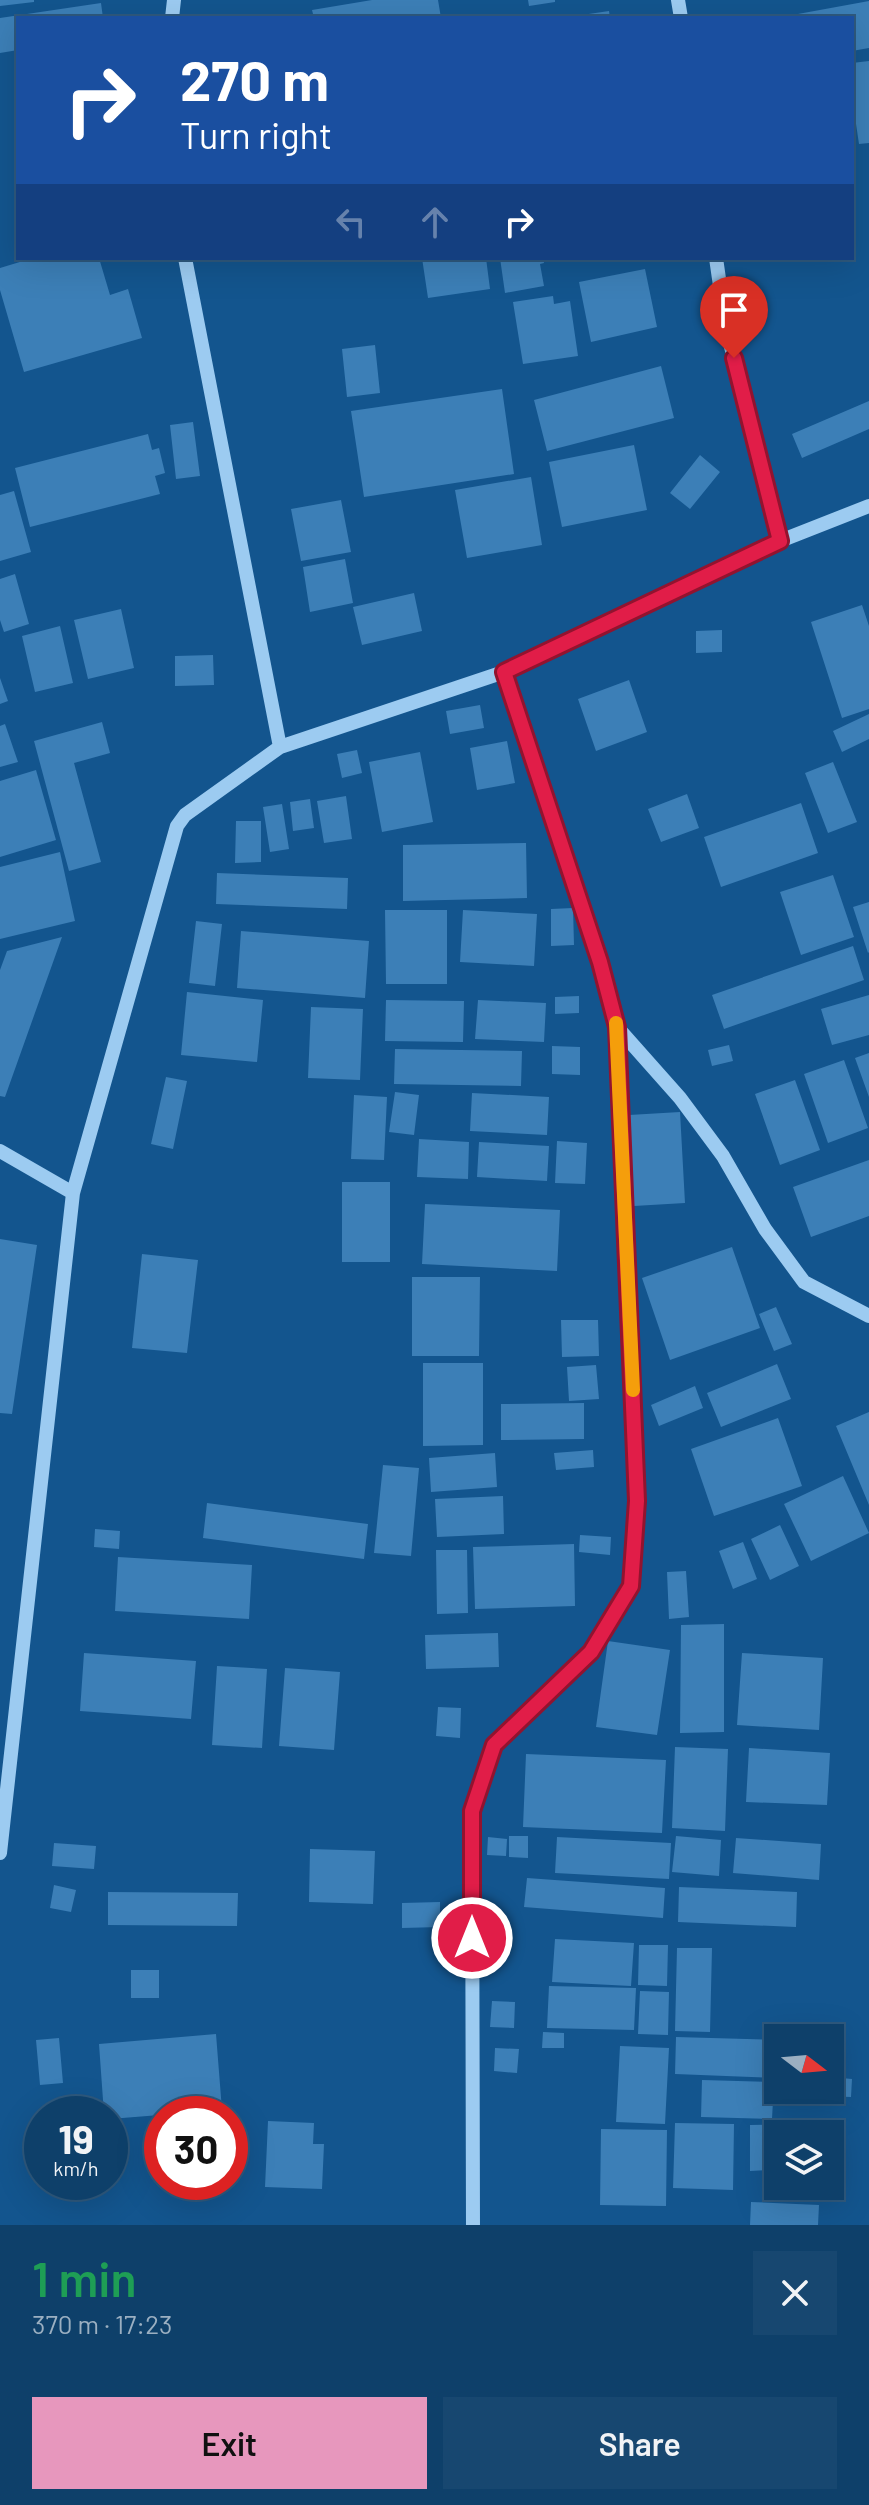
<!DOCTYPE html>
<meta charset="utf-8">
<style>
:root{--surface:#0e406a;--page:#174770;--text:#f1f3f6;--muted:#9bafc1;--line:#2e597e;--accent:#e797bd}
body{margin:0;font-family:Barlow,sans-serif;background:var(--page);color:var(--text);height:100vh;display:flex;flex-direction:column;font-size:30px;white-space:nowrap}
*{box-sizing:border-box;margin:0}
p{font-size:26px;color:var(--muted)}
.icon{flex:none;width:44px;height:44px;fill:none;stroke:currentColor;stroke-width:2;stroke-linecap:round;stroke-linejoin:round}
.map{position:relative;height:2225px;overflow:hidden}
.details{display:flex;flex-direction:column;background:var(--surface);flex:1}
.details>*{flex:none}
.banner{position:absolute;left:16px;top:16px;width:838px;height:244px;border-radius:0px;box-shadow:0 8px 32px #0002,0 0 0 2px var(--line);background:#1a4fa0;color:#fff;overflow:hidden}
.needle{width:52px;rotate:106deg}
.buttons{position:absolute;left:764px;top:2024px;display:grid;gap:16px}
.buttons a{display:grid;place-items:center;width:80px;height:80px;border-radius:0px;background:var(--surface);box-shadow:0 8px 32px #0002,0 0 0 2px var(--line);font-size:40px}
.speed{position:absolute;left:24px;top:2096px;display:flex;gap:16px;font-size:40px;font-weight:700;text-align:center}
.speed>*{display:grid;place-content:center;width:104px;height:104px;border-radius:50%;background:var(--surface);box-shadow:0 8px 32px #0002,0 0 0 2px var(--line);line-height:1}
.speed small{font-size:20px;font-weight:400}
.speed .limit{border:12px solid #d22;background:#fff;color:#111}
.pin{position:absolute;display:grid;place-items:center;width:68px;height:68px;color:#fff;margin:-82px -34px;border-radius:50% 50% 50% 0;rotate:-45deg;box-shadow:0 0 8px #0007}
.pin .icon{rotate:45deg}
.me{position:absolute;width:88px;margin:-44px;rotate:0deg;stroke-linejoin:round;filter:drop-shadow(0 0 6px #0008)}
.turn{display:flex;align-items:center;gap:28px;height:168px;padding:0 32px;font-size:36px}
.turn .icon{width:104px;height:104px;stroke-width:2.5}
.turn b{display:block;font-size:56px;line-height:68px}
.lanes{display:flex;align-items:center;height:76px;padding:0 32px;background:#0003;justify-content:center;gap:40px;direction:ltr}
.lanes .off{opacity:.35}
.round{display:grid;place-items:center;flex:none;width:84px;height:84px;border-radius:0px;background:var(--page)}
.headline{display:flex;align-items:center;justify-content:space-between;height:136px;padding:0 32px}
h1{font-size:48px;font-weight:600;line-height:60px;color:#1e9e55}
.primary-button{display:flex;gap:16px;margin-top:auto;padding:16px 32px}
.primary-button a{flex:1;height:92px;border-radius:0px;background:var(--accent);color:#111;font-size:32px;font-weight:600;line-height:92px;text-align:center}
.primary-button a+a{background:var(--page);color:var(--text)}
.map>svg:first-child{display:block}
.building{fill:#3c7fb7}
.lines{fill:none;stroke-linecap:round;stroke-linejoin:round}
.minor{stroke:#9ccbf1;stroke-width:14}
.route-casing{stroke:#92132f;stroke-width:20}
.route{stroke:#e11d48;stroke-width:14}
.slow{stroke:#f59e0b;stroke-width:14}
</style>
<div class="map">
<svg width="869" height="2225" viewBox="0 0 869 2225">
<rect width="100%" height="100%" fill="#13558e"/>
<!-- building -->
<path class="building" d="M0,0H34V2L0,6Z
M372,0H438L441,18H314L312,10Z
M528,0H555V2L529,6Z
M869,1V48L852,51V18H776Z
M101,3L103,18H18V50L0,53V18Z
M609,11L610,18H575V16Z
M869,61V143L859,144L852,97V63Z
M33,258H99L110,295L128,289L142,338L24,372L0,290V268Z
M422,258H486L490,289L428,298Z
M500,258H543L544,263L540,264L544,286L505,293Z
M645,269L657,327L591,342L579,282Z
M553,296L554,304L570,301L578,356L523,364L513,302Z
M375,345L380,393L347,397L342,349Z
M661,366L674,418L547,451L534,400Z
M502,389L514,474L364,497L351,411Z
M869,401V429L802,458L792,434Z
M193,422L200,476L176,479L170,425Z
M148,434L152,450L159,448L165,473L155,476L160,494L30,527L15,468Z
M634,445L647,510L562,527L549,462Z
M700,455L720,472L690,509L670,493Z
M531,477L542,545L467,558L455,490Z
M14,491L31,552L0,561V495Z
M341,500L351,552L301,561L291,509Z
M345,559L353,603L310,612L303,567Z
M15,574L29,624L4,632L0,620V579Z
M414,593L422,631L362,645L353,607Z
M862,605L869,626V709L842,718L811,622Z
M121,609L134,668L88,679L74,620Z
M60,626L73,683L35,692L22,636Z
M722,630V652L696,653V631Z
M213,655L214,685L175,686V656Z
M0,678L8,701L0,704Z
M629,680L647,732L596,751L578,699Z
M480,705L484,728L450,734L446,711Z
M869,714V739L842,752L833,731Z
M102,722L110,753L74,763L101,862L69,871L34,741Z
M5,724L18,762L0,767V726Z
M507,741L515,783L477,790L470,748Z
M357,750L362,773L342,778L337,754Z
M420,752L433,822L382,832L369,762Z
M833,762L857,822L828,833L805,773Z
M36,770L56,840L0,857V781Z
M687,794L699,828L661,842L648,809Z
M346,796L352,839L324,843L317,801Z
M310,799L314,828L293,831L290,802Z
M801,803L818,853L721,887L704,837Z
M282,804L289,849L270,852L263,807Z
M236,821H261V862L235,863Z
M526,843L527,898L403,901V845Z
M60,852L75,921L0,939V867Z
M217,873L348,878L347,909L216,904Z
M833,875L854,937L801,955L780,892Z
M869,902V952L868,953L853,907Z
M573,908L574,945L551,946V909Z
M385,910H447V984H386Z
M463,910L537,914L534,966L460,962Z
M196,921L222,924L215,986L189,983Z
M241,931L369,941L365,998L237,988Z
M62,937L5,1097L0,1096V970L7,951Z
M853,946L864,980L724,1029L712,995Z
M187,992L263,1000L257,1062L181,1055Z
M869,995V1035L832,1045L821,1009Z
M579,996V1013L555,1014V997Z
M386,1000L464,1001L463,1042L385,1041Z
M478,1000L546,1003L544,1042L475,1039Z
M311,1007L363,1009L360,1080L308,1078Z
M729,1045L733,1061L712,1066L708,1050Z
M552,1046L580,1047V1075L552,1074Z
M395,1049L522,1051L521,1086L394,1084Z
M869,1053V1097L855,1058Z
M844,1060L868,1128L828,1143L804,1074Z
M166,1077L187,1081L173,1149L151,1144Z
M795,1080L820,1150L780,1165L755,1094Z
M395,1092L419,1095L414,1135L389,1132Z
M472,1093L549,1097L547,1135L470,1131Z
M354,1095L387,1097L384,1160L351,1159Z
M680,1112L685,1203L634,1206L629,1115Z
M419,1139L469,1142L468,1179L417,1177Z
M557,1141L587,1143L585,1184L555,1183Z
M479,1142L549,1146L547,1181L477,1177Z
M869,1160V1216L811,1237L793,1187Z
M342,1182H390V1262H342Z
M425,1204L560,1210L557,1271L422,1264Z
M0,1239L37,1245L12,1414L0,1413Z
M732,1247L760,1328L670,1360L642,1278Z
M142,1254L198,1260L187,1353L132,1348Z
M412,1277H480L479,1356H412Z
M776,1307L792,1344L774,1351L759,1314Z
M561,1320H598L599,1356L562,1357Z
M423,1363H483V1445L423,1446Z
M777,1364L791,1399L721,1427L707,1393Z
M596,1365L599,1399L569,1401L567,1367Z
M695,1386L703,1408L659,1426L651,1405Z
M584,1403V1439L501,1440V1404Z
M869,1412V1505L836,1426Z
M778,1418L802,1486L714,1516L691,1449Z
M593,1450L594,1467L556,1470L554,1453Z
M495,1453L497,1487L431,1492L429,1458Z
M383,1465L419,1468L411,1556L374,1553Z
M843,1476L869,1533L811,1561L784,1504Z
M503,1496L504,1534L437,1537L435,1499Z
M207,1503L368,1524L364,1559L203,1538Z
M780,1525L799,1566L770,1580L751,1539Z
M95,1529L120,1531L119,1549L94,1547Z
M580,1535L611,1537L610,1555L579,1552Z
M743,1542L757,1579L733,1589L719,1551Z
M574,1544L575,1606L475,1609L473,1547Z
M436,1550H467L468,1613L437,1614Z
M118,1557L252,1565L249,1619L115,1611Z
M686,1571L689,1617L669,1619L667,1572Z
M724,1624V1732L680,1733L681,1625Z
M498,1633L499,1667L426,1669L425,1635Z
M608,1641L670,1650L657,1735L596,1727Z
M84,1653L196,1661L191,1719L80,1711Z
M742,1653L823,1658L819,1730L737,1725Z
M217,1666L267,1669L262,1748L212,1745Z
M285,1668L340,1672L334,1750L279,1746Z
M438,1707L461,1708L460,1738L436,1736Z
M675,1747L728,1749L725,1831L672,1828Z
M749,1748L830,1753L827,1805L746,1802Z
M526,1754L666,1760L662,1833L523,1827Z
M509,1836H528V1858L509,1857Z
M676,1836L721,1840L719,1876L672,1872Z
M488,1837L507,1839L506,1856L487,1855Z
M557,1837L671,1843L669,1879L555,1873Z
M736,1838L821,1844L819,1880L733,1873Z
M54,1843L96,1846L94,1869L52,1866Z
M310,1849L375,1851L373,1904L309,1902Z
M527,1878L665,1888L663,1918L524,1907Z
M54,1885L76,1890L71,1912L50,1908Z
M679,1887L797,1892L796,1927L678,1922Z
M108,1892L238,1893L237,1926L108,1925Z
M440,1902V1927L402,1928V1903Z
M555,1939L634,1943L631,1986L552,1982Z
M639,1945H668L667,1986L638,1985Z
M677,1948H712L710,2032L675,2031Z
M131,1970H159V1998H131Z
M549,1986L636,1988L634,2030L547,2028Z
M640,1991L669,1992L668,2035L638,2034Z
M492,2001L515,2002L514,2028L490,2027Z
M543,2032L564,2033V2048H542Z
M216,2034L222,2110L110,2119V2114H104L99,2044Z
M676,2037L778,2040V2078L675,2074Z
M59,2038L63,2083L40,2085L36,2040Z
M620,2046L669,2048L665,2124L616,2122Z
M495,2048L519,2049L517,2073L494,2071Z
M830,2077L852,2079L851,2097L822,2096L823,2090H830Z
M702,2080L774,2082L772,2119L701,2117Z
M268,2121L314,2123L313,2144H324L322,2189L265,2187Z
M675,2123L734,2124L733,2190L673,2188Z
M810,2124V2134H778V2186H811V2189H771V2170L750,2171V2125Z
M601,2129L667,2130L666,2206L600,2205Z
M751,2202L819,2205L818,2225H750Z"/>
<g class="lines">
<!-- minor -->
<path class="minor" d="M678,0L681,18
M172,18L174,0
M185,258L280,747
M716,258L726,327L780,541
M617,1027L680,1098L723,1156L765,1229L804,1282L869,1316
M0,1151L73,1193
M0,1853L73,1193L177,826L185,815L280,747L504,672L780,541L869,506
M473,2225L472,1811L494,1745L591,1652L631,1586L637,1501L617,1027L600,962L504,672"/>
</g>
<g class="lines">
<defs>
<path id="route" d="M472,1938V1811L494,1745L591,1652L631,1586L637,1501L617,1027L600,962L504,672L780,541L734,358"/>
</defs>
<!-- route casing -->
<use href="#route" class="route-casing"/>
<!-- route -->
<use href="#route" class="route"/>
<!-- slow -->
<path class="slow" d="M616,1023L633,1390"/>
</g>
</svg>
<div class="buttons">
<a><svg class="needle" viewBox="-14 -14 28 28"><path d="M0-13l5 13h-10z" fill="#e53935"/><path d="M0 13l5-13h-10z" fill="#9bafc1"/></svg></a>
<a><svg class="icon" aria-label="layers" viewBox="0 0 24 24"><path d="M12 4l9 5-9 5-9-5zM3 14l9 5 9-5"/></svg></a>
</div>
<div class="speed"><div>19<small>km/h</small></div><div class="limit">30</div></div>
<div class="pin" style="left:734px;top:358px;background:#d93025"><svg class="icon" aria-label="arrive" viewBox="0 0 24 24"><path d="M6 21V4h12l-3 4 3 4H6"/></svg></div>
<svg class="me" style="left:472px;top:1938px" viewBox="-20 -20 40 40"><circle r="17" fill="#e11d48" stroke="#fff" stroke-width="3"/><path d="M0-11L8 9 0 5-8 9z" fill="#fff"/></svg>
<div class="banner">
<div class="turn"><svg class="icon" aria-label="right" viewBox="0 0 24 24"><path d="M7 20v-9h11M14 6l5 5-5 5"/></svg><div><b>270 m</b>Turn right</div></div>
<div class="lanes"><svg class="icon off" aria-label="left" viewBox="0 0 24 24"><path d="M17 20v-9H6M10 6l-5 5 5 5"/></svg><svg class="icon off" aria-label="ahead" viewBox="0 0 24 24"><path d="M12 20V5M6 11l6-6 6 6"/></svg><svg class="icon" aria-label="right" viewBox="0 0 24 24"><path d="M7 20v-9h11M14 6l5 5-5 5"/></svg></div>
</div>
</div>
<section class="details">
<div class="headline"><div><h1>1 min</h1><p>370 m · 17:23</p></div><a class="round"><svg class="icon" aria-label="close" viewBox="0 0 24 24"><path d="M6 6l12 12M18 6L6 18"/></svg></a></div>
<div class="primary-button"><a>Exit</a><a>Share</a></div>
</section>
